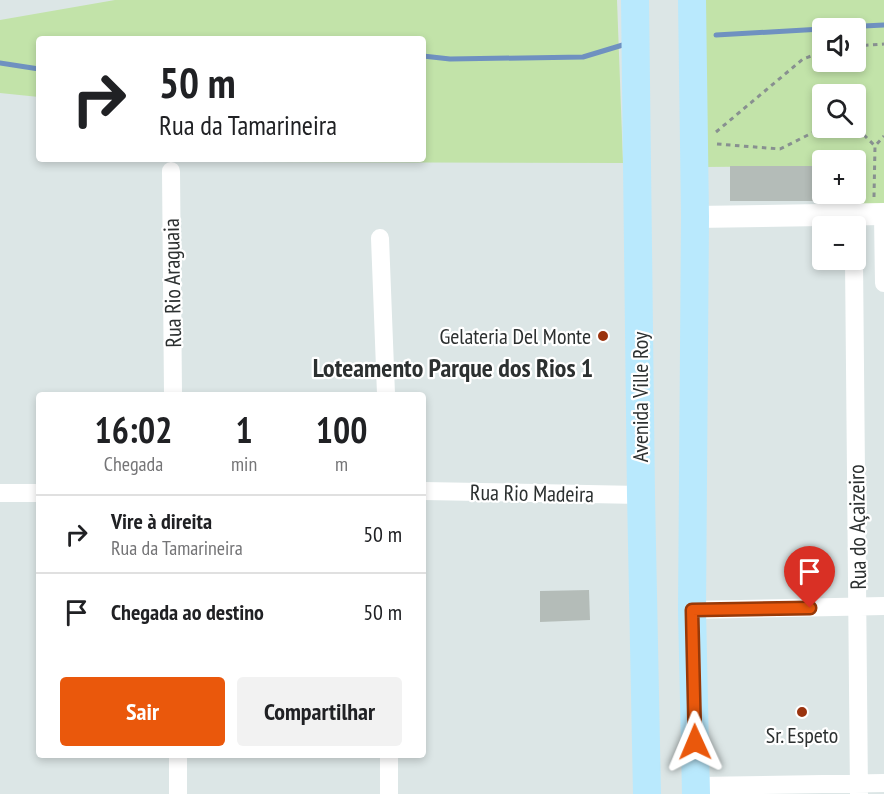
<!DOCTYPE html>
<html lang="pt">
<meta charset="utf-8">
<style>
:root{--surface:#fff;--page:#f2f2f2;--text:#202124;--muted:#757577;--line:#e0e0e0;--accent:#ea580c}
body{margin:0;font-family:"PT Sans Narrow",sans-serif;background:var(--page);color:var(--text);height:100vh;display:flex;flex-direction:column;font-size:22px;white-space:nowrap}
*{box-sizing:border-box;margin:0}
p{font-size:20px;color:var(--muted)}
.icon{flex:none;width:33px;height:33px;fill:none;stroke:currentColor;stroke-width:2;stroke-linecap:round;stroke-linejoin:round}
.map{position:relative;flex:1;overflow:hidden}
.panel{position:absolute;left:36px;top:392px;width:390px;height:366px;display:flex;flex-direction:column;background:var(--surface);border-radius:6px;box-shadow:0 3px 9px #0003}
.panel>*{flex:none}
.top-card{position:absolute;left:36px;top:36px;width:390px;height:126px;border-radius:6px;box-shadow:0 3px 9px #0003;background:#fff;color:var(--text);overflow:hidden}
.buttons{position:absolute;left:812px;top:18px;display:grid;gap:12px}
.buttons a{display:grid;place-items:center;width:54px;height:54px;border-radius:6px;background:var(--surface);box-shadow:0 3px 9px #0003;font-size:30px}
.pin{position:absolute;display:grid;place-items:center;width:51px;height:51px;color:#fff;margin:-62px -26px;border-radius:50% 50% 50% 0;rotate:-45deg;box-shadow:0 0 6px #0007}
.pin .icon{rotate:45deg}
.me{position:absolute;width:66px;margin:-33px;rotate:359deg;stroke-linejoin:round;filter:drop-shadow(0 0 4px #0008)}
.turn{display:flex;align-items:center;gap:21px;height:126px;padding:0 24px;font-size:27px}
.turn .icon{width:78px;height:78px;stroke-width:2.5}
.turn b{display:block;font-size:42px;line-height:51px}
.eta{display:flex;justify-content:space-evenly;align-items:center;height:102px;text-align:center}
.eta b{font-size:36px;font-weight:600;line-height:42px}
.action{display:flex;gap:12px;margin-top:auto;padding:12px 24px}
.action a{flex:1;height:69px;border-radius:6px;background:var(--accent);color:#fff;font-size:24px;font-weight:600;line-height:69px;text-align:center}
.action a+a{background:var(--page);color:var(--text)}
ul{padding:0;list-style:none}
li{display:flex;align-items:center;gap:18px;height:78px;padding:0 24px;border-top:2px solid var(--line)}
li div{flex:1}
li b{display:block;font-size:22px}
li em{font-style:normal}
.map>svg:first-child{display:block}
.green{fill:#c2e3a9;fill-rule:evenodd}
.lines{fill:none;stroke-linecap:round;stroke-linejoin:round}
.stream{stroke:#6f91c0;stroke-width:5}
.building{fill:#b4bcb8}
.path{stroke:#889090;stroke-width:3;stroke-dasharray:4.5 4.5;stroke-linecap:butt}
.minor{stroke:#fff;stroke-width:18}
.tertiary{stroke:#fff;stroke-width:22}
.primary{stroke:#b9e9fd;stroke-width:28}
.route-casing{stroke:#983908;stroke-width:15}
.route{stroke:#ea580c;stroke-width:10}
.poi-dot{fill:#9a330e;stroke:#fff;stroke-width:2}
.labels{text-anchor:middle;stroke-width:4.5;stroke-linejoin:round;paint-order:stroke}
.street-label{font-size:22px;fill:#2c3030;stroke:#fff}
.poi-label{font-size:22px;fill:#2c3030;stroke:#fff;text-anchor:end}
.quarter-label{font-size:26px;font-weight:bold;fill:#2c3030;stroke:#fff}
</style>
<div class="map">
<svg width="884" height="794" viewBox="0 0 884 794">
<rect width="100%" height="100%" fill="#dce6e6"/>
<!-- green -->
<path class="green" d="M115,0H617L623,163L209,162L208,159H423V39H39V97L0,93V20Z
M704,0H884V205L836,206L837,194H855V160H822V166L703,167ZM822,28H855V62H822ZM822,94H855V128H822Z"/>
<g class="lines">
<!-- stream -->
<path class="stream" d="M823,28L884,25
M716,35L822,29
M423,56L450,59L583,57L626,44
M0,63L39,69"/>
</g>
<!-- building -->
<path class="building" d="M730,166H822V201H730Z
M589,590L590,620L540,622V591Z"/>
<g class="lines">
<!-- path -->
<path class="path" d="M855,46L884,44
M716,132L803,59L822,52
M717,144L780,149L820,129L861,132L875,146
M874,197L875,146L884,136"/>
<!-- minor -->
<path class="minor" d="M171,171L173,394
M883,214L884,283
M380,238L386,394
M854,260L859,794
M423,491L641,495
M0,493H39
M692,610L884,606
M178,754V794
M696,786L884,783
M389,794V754"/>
<!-- tertiary -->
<path class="tertiary" d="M695,217L884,214"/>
<!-- primary -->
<path class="primary" d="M635,0L641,495L647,794
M692,0L695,217L692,610L696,794"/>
</g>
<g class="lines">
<defs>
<path id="route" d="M695,742L692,610L810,608"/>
</defs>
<!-- route casing -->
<use href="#route" class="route-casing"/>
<!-- route -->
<use href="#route" class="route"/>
</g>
<!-- markers -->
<g class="poi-dot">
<circle cx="603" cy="336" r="6"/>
<circle cx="802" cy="712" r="6"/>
</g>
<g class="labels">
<!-- street labels -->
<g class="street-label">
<text transform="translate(172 283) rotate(-91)" y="8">Rua Rio Araguaia</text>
<text transform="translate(640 397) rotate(-90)" y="8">Avenida Ville Roy</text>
<text transform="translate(532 493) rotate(1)" y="8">Rua Rio Madeira</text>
<text transform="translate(857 527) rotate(-91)" y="8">Rua do Açaizeiro</text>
</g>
<!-- poi labels -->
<g class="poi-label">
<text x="591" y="344">Gelateria Del Monte</text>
<text x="802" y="743" text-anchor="middle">Sr. Espeto</text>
</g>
<!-- quarter labels -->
<g class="quarter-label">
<text x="453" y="377">Loteamento Parque dos Rios 1</text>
</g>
</g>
</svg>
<div class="buttons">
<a><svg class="icon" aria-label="sound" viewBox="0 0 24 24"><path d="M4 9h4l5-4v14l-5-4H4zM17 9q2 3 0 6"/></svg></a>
<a><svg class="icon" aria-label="search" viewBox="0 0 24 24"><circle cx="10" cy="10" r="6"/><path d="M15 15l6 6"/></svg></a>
<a>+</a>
<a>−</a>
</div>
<div class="pin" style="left:810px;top:608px;background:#d93025"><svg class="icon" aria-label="arrive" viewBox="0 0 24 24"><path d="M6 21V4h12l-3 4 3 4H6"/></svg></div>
<svg class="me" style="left:695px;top:742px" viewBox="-20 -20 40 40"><path d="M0-17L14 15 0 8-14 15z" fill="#ea580c" stroke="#fff" stroke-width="4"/></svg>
<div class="top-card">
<div class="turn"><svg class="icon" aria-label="right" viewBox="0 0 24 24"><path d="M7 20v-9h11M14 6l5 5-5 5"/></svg><div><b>50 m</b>Rua da Tamarineira</div></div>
</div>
<section class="panel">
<div class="eta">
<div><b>16:02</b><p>Chegada</p></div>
<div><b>1</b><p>min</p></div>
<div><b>100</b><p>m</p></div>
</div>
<ul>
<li><svg class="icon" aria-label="right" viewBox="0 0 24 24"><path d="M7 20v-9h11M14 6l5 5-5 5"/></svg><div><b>Vire à direita</b><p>Rua da Tamarineira</p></div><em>50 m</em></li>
<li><svg class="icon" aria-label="arrive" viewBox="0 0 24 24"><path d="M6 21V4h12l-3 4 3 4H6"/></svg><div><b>Chegada ao destino</b></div><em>50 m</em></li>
</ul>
<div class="action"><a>Sair</a><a>Compartilhar</a></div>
</section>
</div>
